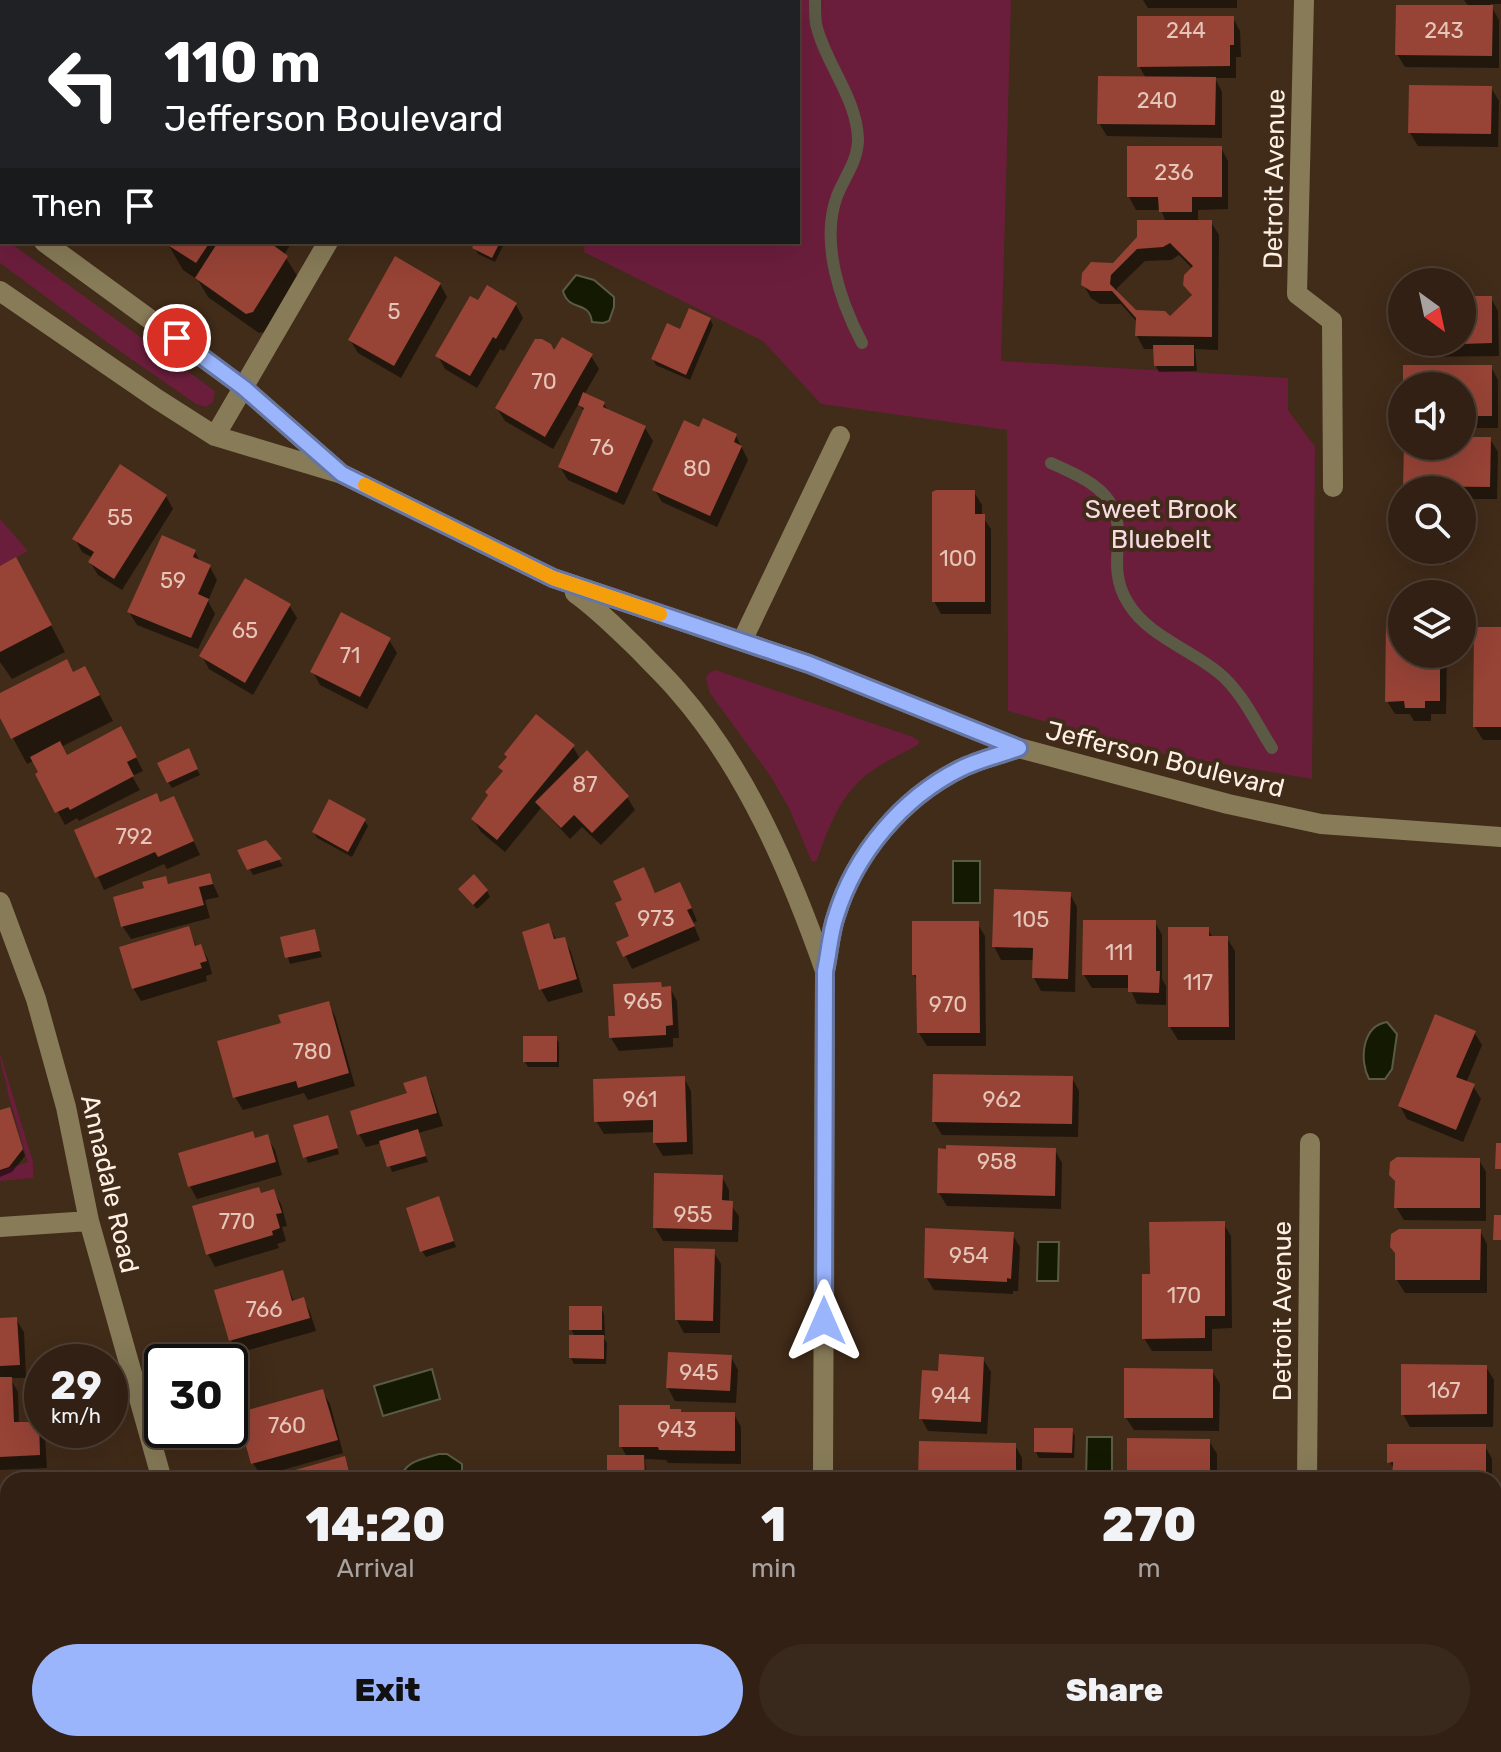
<!DOCTYPE html>
<style>
:root{--surface:#312013;--page:#39281c;--text:#f1f3f6;--muted:#a8a3a0;--line:#4c3e33;--accent:#9bb5fd}
body{margin:0;font-family:Rubik,sans-serif;background:var(--page);color:var(--text);height:100vh;display:flex;flex-direction:column;font-size:30px;white-space:nowrap}
*{box-sizing:border-box;margin:0}
p{font-size:26px;color:var(--muted)}
.icon{flex:none;width:44px;height:44px;fill:none;stroke:currentColor;stroke-width:2;stroke-linecap:round;stroke-linejoin:round}
.map{position:relative;flex:1;overflow:hidden}
.drawer{position:absolute;left:0px;top:1472px;width:1502px;height:280px;display:flex;flex-direction:column;background:var(--surface);border-radius:24px 24px 0 0;box-shadow:0 8px 32px #0002,0 0 0 2px var(--line)}
.drawer>*{flex:none}
.hud{position:absolute;left:0px;top:0px;width:800px;height:244px;box-shadow:0 8px 32px #0002,0 0 0 2px var(--line);background:#202124;color:#fff;overflow:hidden}
.needle{width:52px;rotate:147deg}
.fabs{position:absolute;left:1388px;top:268px;display:grid;gap:16px}
.fabs a{display:grid;place-items:center;width:88px;height:88px;border-radius:50%;background:var(--surface);box-shadow:0 8px 32px #0002,0 0 0 2px var(--line);font-size:40px}
.speed{position:absolute;left:24px;top:1344px;display:flex;gap:16px;font-size:40px;font-weight:700;text-align:center}
.speed>*{display:grid;place-content:center;width:104px;height:104px;border-radius:50%;background:var(--surface);box-shadow:0 8px 32px #0002,0 0 0 2px var(--line);line-height:1}
.speed small{font-size:20px;font-weight:400}
.speed .limit{border:4px solid #111;border-radius:12px;background:#fff;color:#111}
.pin{position:absolute;display:grid;place-items:center;width:68px;height:68px;color:#fff;margin:-34px;border:4px solid #fff;border-radius:50%;box-shadow:0 2px 8px #0007}
.me{position:absolute;width:88px;margin:-44px;rotate:0deg;stroke-linejoin:round;filter:drop-shadow(0 0 6px #0008)}
.turn{display:flex;align-items:center;gap:28px;height:168px;padding:0 32px;font-size:36px}
.turn .icon{width:104px;height:104px;stroke-width:2.5}
.turn b{display:block;font-size:56px;line-height:68px}
.then{display:flex;align-items:center;height:76px;padding:0 32px;background:#0003;gap:16px;font-size:30px}
.eta{display:flex;justify-content:space-evenly;align-items:center;height:136px;text-align:center}
.eta b{font-size:48px;font-weight:800;line-height:56px}
.action{display:flex;gap:16px;margin-top:auto;padding:16px 32px}
.action a{flex:1;height:92px;border-radius:48px;background:var(--accent);color:#111;font-size:32px;font-weight:800;line-height:92px;text-align:center}
.action a+a{background:var(--page);color:var(--text)}
.map>svg:first-child{display:block}
.green{fill:#6b1e3c}
.water{fill:#141a01;stroke:#5a5a45;stroke-width:2}
.shadow{fill:#0007;fill-rule:evenodd}
.lines{fill:none;stroke-linecap:round;stroke-linejoin:round}
.stream{stroke:#5a5a45;stroke-width:12}
.building{fill:#974336;fill-rule:evenodd}
.minor{stroke:#877b58;stroke-width:20}
.route-casing{stroke:#6576a4;stroke-width:20}
.route{stroke:#9bb5fd;stroke-width:14}
.slow{stroke:#f59e0b;stroke-width:14}
.labels{text-anchor:middle;stroke-width:8;stroke-linejoin:round;paint-order:stroke}
.number-label{font-size:22px;fill:#e4c5b8}
.street-label{font-size:26px;fill:#fef0e4;stroke:#412b19}
.park-label{font-size:26px;fill:#f5dce3;stroke:#412b19}
</style>
<div class="map">
<svg width="1501" height="1752" viewBox="0 0 1501 1752">
<rect width="100%" height="100%" fill="#412b19"/>
<!-- green -->
<path class="green" d="M588,0H1011L1001,361L1288,378V410L1315,447L1312,779L1153,752L1008,711L1007,430L821,404L763,341L584,252L585,242H798V2H588Z
M0,235L2,242H9L215,391L213,402L206,407L196,404L111,345L0,263Z
M0,519L28,551L0,566Z
M715,670L913,737L919,741V744C906,752 892,758 879,766C842,789 831,821 817,860L812,862L789,808L771,777L710,693L706,678L709,673Z
M0,1053L33,1162V1178L0,1181V1171L28,1162L8,1094C7,1080 0,1068 0,1053Z"/>
<!-- water -->
<path class="water" d="M576,275L594,280L614,297V307L609,321L603,323L592,322C589,299 569,313 563,291Z
M953,861H980V903H953Z
M1387,1022L1397,1034L1392,1069L1385,1079H1369C1359,1060 1362,1026 1387,1022Z
M1038,1242H1059L1058,1281H1037Z
M432,1369L440,1399L383,1416L374,1386Z
M1087,1437H1112V1480H1086Z
M439,1454H447L462,1464V1480H400C404,1461 422,1459 439,1454Z"/>
<!-- shadow -->
<path class="shadow" d="M0,0H161L162,2H2Z
M244,0H309L310,2H244Z
M459,0H528V2H459Z
M1143,0H1237V8H1148Z
M1464,0H1501V4H1490L1499,20V68L1405,67L1397,54L1469,7Z
M1233,18L1240,31L1241,57H1236V78H1215L1222,92V138L1107,136L1099,123L1146,78L1139,66Z
M1491,88L1499,101L1498,147L1418,146L1410,133Z
M1221,148L1228,161V209L1198,210V222H1211L1219,235L1218,350L1195,349L1197,371L1159,372L1156,366L1155,349H1144L1137,336V322L1121,304H1100L1091,298L1083,284L1114,265L1166,222L1161,210H1136L1129,197ZM1179,255L1193,269L1185,284L1193,297L1170,319L1135,312L1117,293V288L1145,261L1171,260Z
M170,242H292L284,255L298,277L264,332L259,333L208,297L198,280L183,270L168,244Z
M478,242H505L495,262L478,254L475,248Z
M440,284L447,297L401,378L358,353L350,340Z
M1462,298H1491L1498,311L1499,356L1421,357L1414,352L1408,342H1462Z
M479,303L516,305L523,318L504,351L500,349L477,388L445,369L438,356Z
M710,319L713,325L690,380L656,365L653,359L681,331Z
M554,354L591,356L599,369L584,395L604,404L609,412L645,428L653,441L624,505L568,480L560,467L584,412L579,403L553,449L505,421L497,408Z
M1491,367L1498,380V428H1462V386H1405Z
M700,430L736,436L748,460L717,527L662,502L654,489Z
M1462,439H1490L1498,452L1497,499H1462V490H1408L1405,485L1406,446H1462Z
M974,492L982,505V516L991,529V614H941L934,601Z
M166,496L173,509L122,590L98,575L90,562L93,558L82,552L75,539Z
M1413,550H1449V564L1416,563Z
M195,552L201,563L210,567L217,580L208,601L215,614L198,649L137,625L129,612Z
M0,568L30,585L65,652L12,679L0,662Z
M289,605L297,618L253,695L209,669L202,656Z
M1402,624V654H1447L1446,714H1431V721H1414L1410,714H1395L1387,701Z
M1501,629V740H1483L1475,727Z
M389,640L397,653L367,709L320,685L313,672Z
M73,674L99,694L113,721L61,747L67,757L128,742L143,771L132,776L140,790L79,821L77,818L65,825L38,775L41,773L35,760L27,764L0,714V695Z
M573,747L580,759L627,797L635,810L601,845L582,827L570,839L541,808L505,852L481,832L473,819L504,773L501,767L509,758Z
M191,757L200,775L172,788L168,782Z
M161,804L180,811L200,855L167,869L164,864L104,890L77,831Z
M364,820L368,826L352,857L317,838L314,832Z
M266,842L283,866L253,875L240,851Z
M209,875L219,897L205,900L210,918L131,939L123,927L116,898L146,890L165,878L169,885Z
M650,883L656,894L687,897L697,921L693,923L700,940L632,969L619,943L632,937Z
M487,891L490,897L477,909L464,895Z
M1070,894L1077,907L1075,992L1041,991L1034,978V960H1001L994,946Z
M1155,922L1162,935V979L1166,986V1005L1137,1004L1130,988H1092L1084,975Z
M977,923L985,936L986,1046H927L919,1033L918,982L914,975Z
M548,925L557,941L564,939L571,952L583,992L548,1002L541,989L524,933Z
M188,928L197,948L201,947L208,959L212,974L206,976L207,981L141,1001L133,988Z
M1208,929L1213,938H1227L1235,951V1040H1178L1170,1027Z
M314,932L322,957L290,964L282,938Z
M660,984L663,989L670,988L677,1001L679,1038H673V1047L619,1051L611,1038V1018H617Z
M328,1003L335,1016L355,1086L308,1100L304,1093L243,1110L235,1097L283,1025Z
M1474,1032L1482,1045L1466,1083L1473,1086L1481,1099L1463,1142L1407,1119L1400,1106Z
M556,1038L559,1043V1067H528L525,1062Z
M684,1078L691,1091L693,1154L663,1156L655,1143V1132L604,1134L596,1121Z
M1072,1078L1079,1091L1078,1137L942,1135L934,1122Z
M425,1079L432,1092L443,1126L418,1133L428,1162L392,1172L382,1143L366,1147L359,1134L410,1094Z
M0,1112L12,1115L25,1156L12,1172L0,1177Z
M330,1123L339,1154L308,1163L296,1126Z
M267,1137L275,1150L282,1175L197,1199L190,1186L256,1140Z
M1055,1150L1062,1163L1061,1209L947,1206L939,1193Z
M1479,1160L1486,1172V1221L1404,1220L1396,1207L1397,1183Z
M722,1177L729,1190V1203L739,1216L738,1242L663,1241L655,1228Z
M273,1191L281,1204L287,1226L282,1227L286,1241L277,1244L279,1248L215,1267L208,1254L261,1195Z
M442,1205L456,1247L426,1257L422,1251Z
M1223,1223L1231,1236L1232,1328L1212,1329V1351H1152L1144,1338L1152,1276Z
M1480,1231L1487,1244V1293H1405L1397,1280V1256Z
M1012,1234L1020,1247L1018,1291H1013V1294L934,1290L926,1277Z
M713,1251L721,1264L720,1333H684L677,1320Z
M282,1272L294,1302L303,1299L310,1312L316,1331L238,1353L231,1340Z
M601,1308L604,1314L605,1336H602L607,1343L606,1364H574L571,1358L575,1337L571,1329Z
M16,1319L24,1332L26,1378H10L18,1392L19,1424H37L45,1437L47,1468L0,1470V1320Z
M731,1357L738,1370L736,1403L675,1401L668,1388Z
M983,1359L991,1372L987,1434L928,1431L921,1418L940,1373Z
M1486,1367L1494,1380L1493,1427H1410L1403,1414Z
M1212,1371L1220,1384L1219,1431L1134,1430L1126,1418Z
M322,1391L330,1404L343,1453L261,1476L253,1463L240,1414Z
M671,1411L681,1414H734L741,1427V1464L668,1463L666,1460L645,1459L647,1480H611L609,1477L627,1457L621,1446Z
M1072,1430L1075,1436L1074,1458H1039L1036,1452Z
M1209,1441L1217,1454V1480H1129Z
M1015,1445L1022,1458V1480H920Z
M1485,1446L1492,1459V1480H1394L1395,1471L1390,1462Z
M0,1571H8V1637L0,1638Z
M323,1744H340L325,1749Z
M617,1744H694V1752H617Z
M920,1744H984L986,1752H920Z
M1372,1744H1436L1435,1752H1371Z"/>
<g class="lines">
<!-- stream -->
<path class="stream" d="M815,0C815,8 815,17 816,24C825,63 857,98 858,139C858,161 845,176 837,196C820,242 840,301 862,343
M1051,463C1091,481 1122,494 1118,544C1116,565 1116,584 1128,603C1148,636 1190,649 1219,673C1242,692 1256,723 1272,748"/>
</g>
<!-- building -->
<path class="building" d="M1396,5H1493L1492,56L1395,55Z
M1137,16H1234V45H1230V66L1137,67Z
M1098,76L1216,77L1215,125L1097,124Z
M1409,85L1492,86L1491,134L1408,133Z
M1127,146H1222V197H1192V212H1159L1158,197H1127Z
M1137,220H1212V337L1135,336L1136,318L1112,291H1091L1081,285L1082,273L1091,262L1113,263L1137,237ZM1170,243L1193,266L1184,275L1183,285L1192,295L1170,316L1165,311L1136,310L1110,284L1111,275L1137,249L1163,247Z
M167,242H210L196,263L166,244Z
M218,242H269L288,256L253,312L246,314L195,278Z
M475,242H500L492,258L472,248Z
M395,256L441,283L394,366L348,340Z
M487,285L517,303L496,339L493,337L470,376L435,356L470,296L478,300Z
M1462,296H1492V343L1462,344Z
M689,308L711,318L686,375L651,359L667,323L680,329Z
M562,337L593,354L545,437L495,408L535,339H542L551,344L554,350Z
M1153,345H1194V366H1154Z
M1403,365H1492V416H1462V386H1403Z
M583,392L605,402L603,407L646,426L617,493L558,467L584,408L578,405Z
M703,418L737,434L734,442L742,446L710,516L652,490L684,420L699,427Z
M1462,437H1491L1490,487L1403,486L1404,446H1462Z
M120,464L167,495L114,579L88,562L94,552L72,539Z
M936,490H975V514H985V602H932V492Z
M162,535L196,550L193,557L211,565L198,594L209,599L191,638L127,612Z
M1411,550H1447V558H1411Z
M16,557L52,625L0,652V566Z
M245,578L291,604L245,683L199,656Z
M341,612L391,638L360,697L310,672Z
M1386,622H1402V654H1440V701H1425V708H1405L1404,701L1385,702Z
M1474,627H1501V727H1473Z
M67,659L73,672L85,666L100,695L11,739L0,718V693Z
M536,714L575,745L497,840L471,819L488,795L485,792L503,771L498,767L507,757L504,754Z
M121,726L137,757L127,762L134,776L70,810L68,807L55,813L35,774L38,772L30,757L60,741L67,755Z
M189,748L198,769L167,783L157,763Z
M587,750L629,796L592,833L574,815L561,828L535,802Z
M157,793L160,802L174,796L194,841L158,857L155,852L95,878L74,830Z
M329,799L366,819L348,852L312,832Z
M266,840L282,859L247,870L237,850Z
M644,867L655,893L680,882L692,908L687,910L695,926L623,957L616,942L629,936L615,903L622,900L613,881Z
M210,873L213,884L199,887L204,905L121,927L113,897L144,888L142,882L166,876L168,884Z
M474,874L488,890L473,905L458,889Z
M994,889L1071,892L1068,979L1032,978L1033,948L992,947Z
M1083,920H1156V971H1160L1159,993L1128,992V975H1082Z
M912,921H979L980,1033H917L916,975H912Z
M549,923L554,939L565,937L577,979L539,990L522,932Z
M189,926L195,946L201,944L207,961L200,963L202,968L132,989L119,947Z
M1168,927H1209V936H1228L1229,1027H1168Z
M315,929L320,951L285,958L280,937Z
M661,982L662,987L671,986L673,1025L666,1026V1035L609,1038L608,1016H615L613,984Z
M329,1001L349,1073L298,1088L296,1081L233,1098L217,1041L281,1023L278,1015Z
M1435,1014L1476,1031L1456,1077L1475,1084L1456,1130L1398,1106Z
M523,1036H557V1062H523Z
M933,1074L1073,1076L1072,1124L932,1122Z
M426,1076L437,1113L357,1135L350,1111L407,1093L403,1083Z
M685,1076L687,1142L653,1143V1120L594,1122L593,1079Z
M10,1107L23,1149L9,1167L0,1170V1110Z
M328,1115L338,1148L303,1158L293,1125Z
M418,1129L426,1156L387,1167L379,1141Z
M253,1131L255,1138L268,1134L276,1162L188,1187L178,1153Z
M1496,1143H1501V1169H1495Z
M946,1145L1056,1148L1055,1196L937,1193L938,1148L946,1149Z
M1397,1157L1480,1158V1208H1394L1395,1181L1389,1175L1390,1162Z
M654,1173L723,1175L722,1200L733,1201L732,1230L653,1228Z
M259,1187L261,1193L274,1189L282,1213L276,1214L280,1228L272,1231L273,1235L206,1255L192,1206Z
M439,1196L454,1241L420,1252L406,1208Z
M1494,1215H1501V1240H1493Z
M1225,1221V1316H1205V1338L1142,1339V1274H1150L1149,1222Z
M925,1228L1014,1232L1011,1279L1007,1278V1282L924,1278Z
M1399,1229H1481L1480,1280H1395V1253L1390,1247L1391,1234Z
M674,1248L715,1249L713,1321L675,1320Z
M283,1270L292,1301L304,1297L310,1318L229,1341L214,1290Z
M569,1306H602V1330H569Z
M17,1317L20,1365L0,1366V1318Z
M569,1335H604V1359L569,1358Z
M668,1352L732,1355L730,1391L666,1388Z
M939,1354L984,1357L981,1422L919,1419L922,1370L938,1371Z
M1401,1364L1487,1365V1414L1401,1415Z
M1124,1368L1213,1369V1418H1124Z
M0,1377H12L14,1422H39L40,1455L0,1457Z
M323,1389L338,1440L251,1464L237,1413Z
M619,1405H670V1409H681V1412H735V1451L659,1450L658,1447H619Z
M1034,1428H1073L1072,1453L1034,1452Z
M1127,1438L1210,1439V1480H1127Z
M919,1441L1016,1443V1480H918Z
M1387,1444H1486V1480H1392L1393,1462L1387,1463Z
M607,1455H644L645,1477H607Z
M345,1456L351,1480H263V1479Z
M657,1471L731,1472V1480H657Z
M0,1569H8V1625H0Z
M361,1744H455L457,1752H347L345,1748Z
M615,1744H687V1752H615Z
M918,1744H980V1752H918Z
M1120,1744H1208L1215,1746V1752H1120Z
M1370,1744H1429V1752H1369Z"/>
<g class="lines">
<!-- minor -->
<path class="minor" d="M363,0V2
M1304,0L1297,294L1332,321L1333,487
M0,209L2,210
M44,242L244,388L336,469
M0,291L157,399L215,436L342,474L553,578L809,664L1019,748L1228,804L1321,824L1501,837
M215,436L328,242
M575,593C599,610 618,630 639,650C652,664 665,676 677,690C746,768 791,874 825,971
M742,641L840,436
M0,902L36,999L66,1107L89,1221L162,1480
M0,1227L89,1221
M823,1480L825,971C829,953 830,933 836,916C855,854 902,798 960,769C978,760 1000,755 1019,748
M1307,1480L1310,1143
M0,1694H8
M236,1744L238,1752
M822,1752V1744
M1304,1752L1305,1744"/>
</g>
<g class="lines">
<defs>
<path id="route" d="M177,338L244,388L342,474L553,578L809,664L1019,748C1000,755 978,760 960,769C902,798 855,854 836,916C830,933 829,953 825,971L824,1321"/>
</defs>
<!-- route casing -->
<use href="#route" class="route-casing"/>
<!-- route -->
<use href="#route" class="route"/>
<!-- slow -->
<path class="slow" d="M365,485L553,578L660,614"/>
</g>
<g class="labels">
<!-- number labels -->
<g class="number-label">
<text x="1186" y="38">244</text>
<text x="1444" y="38">243</text>
<text x="1157" y="108">240</text>
<text x="1174" y="180">236</text>
<text x="394" y="319">5</text>
<text x="544" y="389">70</text>
<text x="602" y="455">76</text>
<text x="697" y="476">80</text>
<text x="120" y="525">55</text>
<text x="958" y="566">100</text>
<text x="173" y="588">59</text>
<text x="245" y="638">65</text>
<text x="350" y="663">71</text>
<text x="585" y="792">87</text>
<text x="134" y="844">792</text>
<text x="656" y="926">973</text>
<text x="1031" y="927">105</text>
<text x="1119" y="960">111</text>
<text x="1198" y="990">117</text>
<text x="643" y="1009">965</text>
<text x="948" y="1012">970</text>
<text x="312" y="1059">780</text>
<text x="640" y="1107">961</text>
<text x="1002" y="1107">962</text>
<text x="997" y="1169">958</text>
<text x="693" y="1222">955</text>
<text x="237" y="1229">770</text>
<text x="969" y="1263">954</text>
<text x="1184" y="1303">170</text>
<text x="264" y="1317">766</text>
<text x="699" y="1380">945</text>
<text x="1444" y="1398">167</text>
<text x="951" y="1403">944</text>
<text x="287" y="1433">760</text>
<text x="677" y="1437">943</text>
</g>
<!-- street labels -->
<g class="street-label">
<text transform="translate(1274 179) rotate(-89)" y="9">Detroit Avenue</text>
<text transform="translate(1165 759) rotate(14)" y="9">Jefferson Boulevard</text>
<text transform="translate(110 1184) rotate(77)" y="9">Annadale Road</text>
<text transform="translate(1282 1311) rotate(-90)" y="9">Detroit Avenue</text>
</g>
<!-- park labels -->
<g class="park-label">
<text x="1161" y="518">Sweet Brook<tspan x="1161" dy="30">Bluebelt</tspan></text>
</g>
</g>
</svg>
<div class="fabs">
<a><svg class="needle" viewBox="-14 -14 28 28"><path d="M0-13l5 13h-10z" fill="#e53935"/><path d="M0 13l5-13h-10z" fill="#a8a3a0"/></svg></a>
<a><svg class="icon" aria-label="sound" viewBox="0 0 24 24"><path d="M4 9h4l5-4v14l-5-4H4zM17 9q2 3 0 6"/></svg></a>
<a><svg class="icon" aria-label="search" viewBox="0 0 24 24"><circle cx="10" cy="10" r="6"/><path d="M15 15l6 6"/></svg></a>
<a><svg class="icon" aria-label="layers" viewBox="0 0 24 24"><path d="M12 4l9 5-9 5-9-5zM3 14l9 5 9-5"/></svg></a>
</div>
<div class="speed"><div>29<small>km/h</small></div><div class="limit">30</div></div>
<div class="pin" style="left:177px;top:338px;background:#d93025"><svg class="icon" aria-label="arrive" viewBox="0 0 24 24"><path d="M6 21V4h12l-3 4 3 4H6"/></svg></div>
<svg class="me" style="left:824px;top:1321px" viewBox="-20 -20 40 40"><path d="M0-17L14 15 0 8-14 15z" fill="#9bb5fd" stroke="#fff" stroke-width="4"/></svg>
<div class="hud">
<div class="turn"><svg class="icon" aria-label="left" viewBox="0 0 24 24"><path d="M17 20v-9H6M10 6l-5 5 5 5"/></svg><div><b>110 m</b>Jefferson Boulevard</div></div>
<div class="then">Then<svg class="icon" aria-label="arrive" viewBox="0 0 24 24"><path d="M6 21V4h12l-3 4 3 4H6"/></svg></div>
</div>
<section class="drawer">
<div class="eta">
<div><b>14:20</b><p>Arrival</p></div>
<div><b>1</b><p>min</p></div>
<div><b>270</b><p>m</p></div>
</div>
<div class="action"><a>Exit</a><a>Share</a></div>
</section>
</div>
